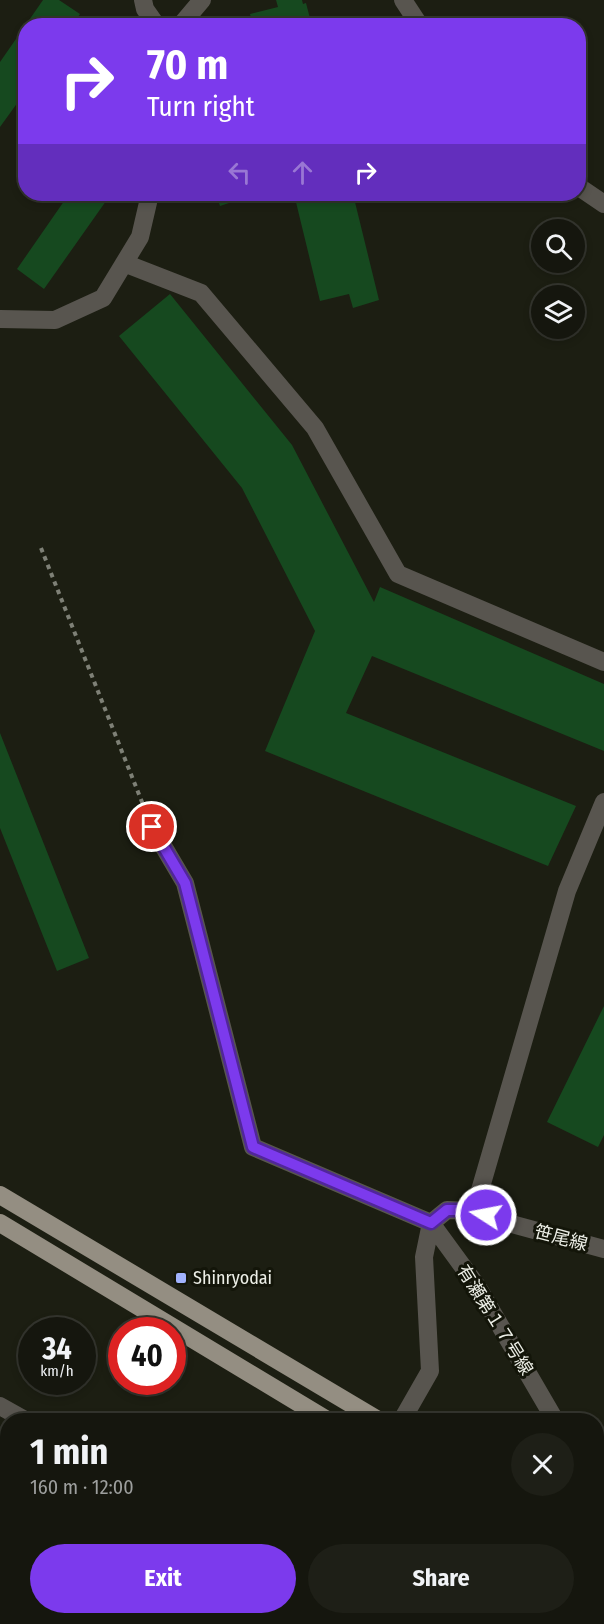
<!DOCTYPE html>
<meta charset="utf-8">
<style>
:root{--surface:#15160e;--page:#1e1f17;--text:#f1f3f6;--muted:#9d9f9e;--line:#34352e;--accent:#7c3aed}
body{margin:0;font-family:"Fira Sans Condensed","Noto Sans JP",sans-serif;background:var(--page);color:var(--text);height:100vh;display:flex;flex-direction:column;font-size:22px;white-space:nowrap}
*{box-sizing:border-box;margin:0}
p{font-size:20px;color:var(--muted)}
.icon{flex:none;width:33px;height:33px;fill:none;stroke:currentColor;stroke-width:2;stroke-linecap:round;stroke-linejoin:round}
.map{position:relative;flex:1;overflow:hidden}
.sheet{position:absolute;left:0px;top:1413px;width:604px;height:212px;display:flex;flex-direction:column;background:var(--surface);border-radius:24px 24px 0 0;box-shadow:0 3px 9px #0003,0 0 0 2px var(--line)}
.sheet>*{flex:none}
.banner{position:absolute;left:18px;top:18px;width:568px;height:183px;border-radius:24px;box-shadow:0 3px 9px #0003,0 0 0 2px var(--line);background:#7c3aed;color:#fff;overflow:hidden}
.buttons{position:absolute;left:531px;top:219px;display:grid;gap:12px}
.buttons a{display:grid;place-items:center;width:54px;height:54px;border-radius:50%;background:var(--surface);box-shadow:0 3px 9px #0003,0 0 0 2px var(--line);font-size:30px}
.speed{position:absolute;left:18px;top:1317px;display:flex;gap:12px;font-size:30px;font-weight:700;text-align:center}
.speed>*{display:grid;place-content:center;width:78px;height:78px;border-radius:50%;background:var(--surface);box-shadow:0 3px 9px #0003,0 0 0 2px var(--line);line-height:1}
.speed small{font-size:15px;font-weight:400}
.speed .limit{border:9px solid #d22;background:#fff;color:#111}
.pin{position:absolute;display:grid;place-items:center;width:51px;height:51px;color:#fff;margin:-26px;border:3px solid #fff;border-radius:50%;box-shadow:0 2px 6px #0007}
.me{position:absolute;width:66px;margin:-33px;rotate:281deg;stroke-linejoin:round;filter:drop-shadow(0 0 4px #0008)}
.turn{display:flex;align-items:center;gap:21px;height:126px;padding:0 30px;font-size:27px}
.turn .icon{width:78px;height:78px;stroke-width:2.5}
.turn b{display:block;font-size:42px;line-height:51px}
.lanes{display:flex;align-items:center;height:57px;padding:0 30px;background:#0003;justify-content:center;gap:30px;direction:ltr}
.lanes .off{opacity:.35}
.round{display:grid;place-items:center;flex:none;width:63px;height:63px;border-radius:32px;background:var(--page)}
.summary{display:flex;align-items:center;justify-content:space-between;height:102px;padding:0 30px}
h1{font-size:36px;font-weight:700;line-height:45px}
.cta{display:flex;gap:12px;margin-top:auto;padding:12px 30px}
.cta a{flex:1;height:69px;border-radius:36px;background:var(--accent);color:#fff;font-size:24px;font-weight:700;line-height:69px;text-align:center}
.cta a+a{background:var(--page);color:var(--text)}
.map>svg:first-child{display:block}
.building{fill:#16491f}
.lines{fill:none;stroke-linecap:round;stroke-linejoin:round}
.path{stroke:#7e8076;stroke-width:4;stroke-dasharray:4.5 4.5;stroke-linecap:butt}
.minor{stroke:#58554f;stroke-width:18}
.major{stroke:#948e82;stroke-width:18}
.route-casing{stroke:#51269a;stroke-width:15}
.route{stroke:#7c3aed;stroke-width:10}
.poi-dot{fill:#a1b2fd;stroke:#131509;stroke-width:2}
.labels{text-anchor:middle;stroke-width:6;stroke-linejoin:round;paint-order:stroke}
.street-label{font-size:18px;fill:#edefe7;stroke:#131509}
.poi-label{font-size:18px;fill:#edefe7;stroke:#131509;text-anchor:start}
</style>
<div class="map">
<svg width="604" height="1624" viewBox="0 0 604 1624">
<rect width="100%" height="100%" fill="#1c1e12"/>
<!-- building -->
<path class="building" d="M43,0H59L80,14L72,26H26V91L0,127V62Z
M276,0H302L303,4L306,3L312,26H253L250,14L278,7Z
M69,194H111L44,289L17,269Z
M216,194H253V195L220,206Z
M294,194H353L379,300L353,308L349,294L320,301Z
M170,294L292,445L374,602L380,587L604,684V751L372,656L346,713L576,806L548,866L265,751L315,631L242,488L119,336Z
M0,733L89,958L57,971L0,828Z
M604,1006V1135L598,1147L547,1122Z"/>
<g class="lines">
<!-- path -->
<path class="path" d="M41,548L144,807"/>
<!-- minor -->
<path class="minor" d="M143,0L145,9L157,26
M403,0L420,26
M180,26L202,0
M579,187L604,204
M124,263L201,293L315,428L398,574L604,662
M0,319L55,320L103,298L140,237L150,194
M152,827L185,883L253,1147L431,1223
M474,1211L567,891L604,802
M431,1223L477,1286L555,1420
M431,1223L447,1210L474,1211L497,1220L604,1249
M0,1406L25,1420
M402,1420L430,1371L424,1257L431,1223
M597,1481L604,1491
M0,1565L8,1531
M384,1617L394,1624
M141,1624L143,1617
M293,1624L294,1617"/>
<!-- major -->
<path class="major" d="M0,1195L378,1420
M0,1223L327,1420
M597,1578L604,1583
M597,1612L604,1617"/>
</g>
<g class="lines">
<defs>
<path id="route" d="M152,827L185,883L253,1147L431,1223L447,1210H474L486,1215"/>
</defs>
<!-- route casing -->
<use href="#route" class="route-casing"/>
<!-- route -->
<use href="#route" class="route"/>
</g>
<!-- markers -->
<rect class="poi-dot" x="175" y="1272" width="12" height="12" rx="3"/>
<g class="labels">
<!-- street labels -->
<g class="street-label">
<text transform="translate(561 1238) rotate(15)" y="6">笹尾線</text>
<text transform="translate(495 1320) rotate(58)" y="6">有瀬第１７号線</text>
</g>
<!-- poi labels -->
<g class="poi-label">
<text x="193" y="1284">Shinryodai</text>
</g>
</g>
</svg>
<div class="buttons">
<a><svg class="icon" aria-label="search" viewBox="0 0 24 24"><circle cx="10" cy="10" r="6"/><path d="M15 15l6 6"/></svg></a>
<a><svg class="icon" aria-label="layers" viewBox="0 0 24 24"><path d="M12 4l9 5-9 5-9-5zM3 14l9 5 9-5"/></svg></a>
</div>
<div class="speed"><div>34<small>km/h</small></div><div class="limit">40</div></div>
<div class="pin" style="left:152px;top:827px;background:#d93025"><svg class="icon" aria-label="arrive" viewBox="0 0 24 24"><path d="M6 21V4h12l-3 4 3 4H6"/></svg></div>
<svg class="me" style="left:486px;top:1215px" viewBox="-20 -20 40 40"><circle r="17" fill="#7c3aed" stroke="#fff" stroke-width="3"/><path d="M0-11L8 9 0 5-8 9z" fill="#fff"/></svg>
<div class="banner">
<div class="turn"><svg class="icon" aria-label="right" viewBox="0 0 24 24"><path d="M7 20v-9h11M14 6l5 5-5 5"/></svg><div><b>70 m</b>Turn right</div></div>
<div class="lanes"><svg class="icon off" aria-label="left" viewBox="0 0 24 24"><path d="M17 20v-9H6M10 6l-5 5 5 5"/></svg><svg class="icon off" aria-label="ahead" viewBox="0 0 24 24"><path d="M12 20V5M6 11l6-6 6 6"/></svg><svg class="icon" aria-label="right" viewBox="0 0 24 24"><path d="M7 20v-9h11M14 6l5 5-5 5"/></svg></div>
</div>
<section class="sheet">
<div class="summary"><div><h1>1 min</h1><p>160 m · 12:00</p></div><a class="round"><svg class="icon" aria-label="close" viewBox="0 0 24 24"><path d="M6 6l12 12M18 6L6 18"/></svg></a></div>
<div class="cta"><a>Exit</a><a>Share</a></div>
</section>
</div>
